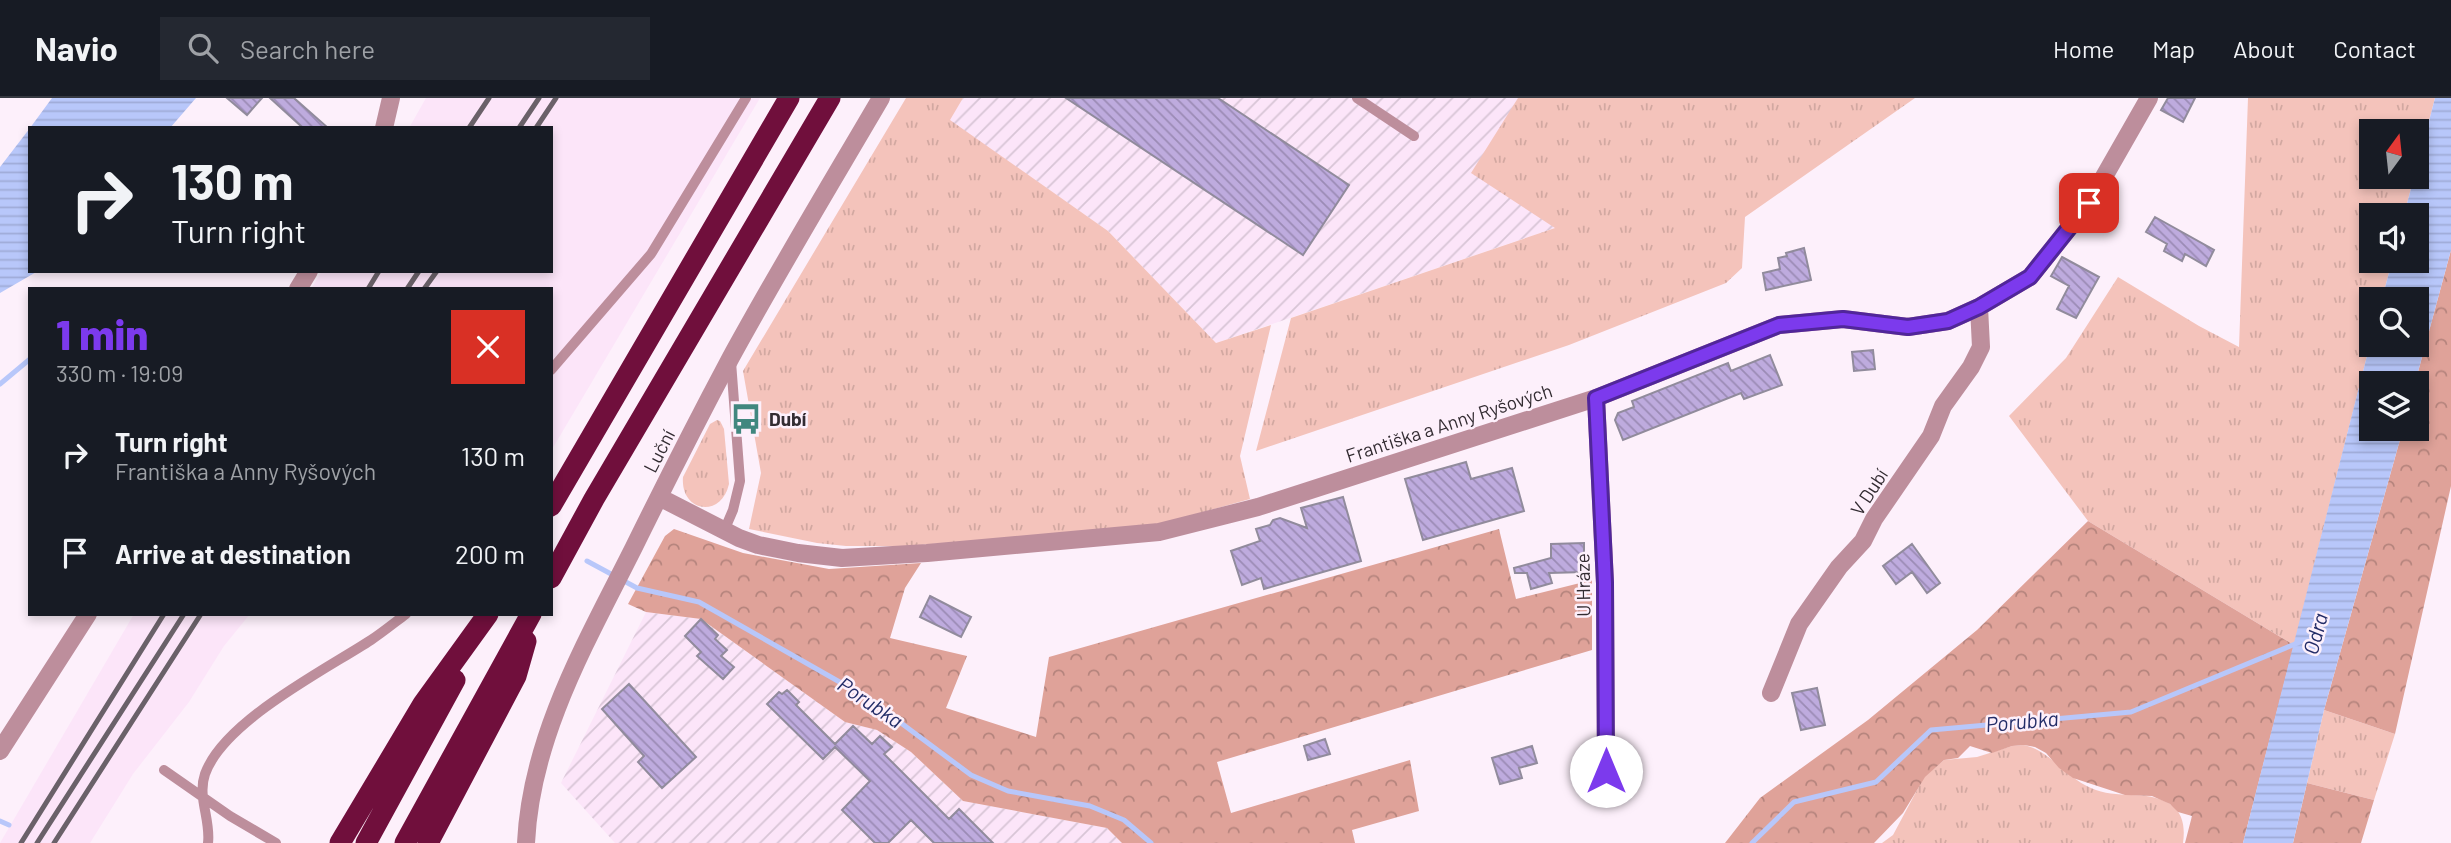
<!DOCTYPE html>
<meta charset="utf-8">
<style>
:root{--surface:#171b24;--page:#242831;--text:#f1f3f6;--muted:#9ea1a6;--line:#363941;--accent:#7c3aed}
body{margin:0;font-family:Barlow,sans-serif;background:var(--page);color:var(--text);height:100vh;display:flex;flex-direction:column;font-size:26px;white-space:nowrap}
*{box-sizing:border-box;margin:0}
p{font-size:23px;color:var(--muted)}
.icon{flex:none;width:38px;height:38px;fill:none;stroke:currentColor;stroke-width:2;stroke-linecap:round;stroke-linejoin:round}
.map{position:relative;flex:1;overflow:hidden}
.details{position:absolute;left:28px;top:189px;width:525px;height:329px;display:flex;flex-direction:column;background:var(--surface);border-radius:0px;box-shadow:0 4px 10px #0003}
.details>*{flex:none}
.top-card{position:absolute;left:28px;top:28px;width:525px;height:147px;border-radius:0px;box-shadow:0 4px 10px #0003;background:#171b24;color:var(--text);overflow:hidden}
.needle{width:46px;rotate:15deg}
.buttons{position:absolute;left:2359px;top:21px;display:grid;gap:14px}
.buttons a{display:grid;place-items:center;width:70px;height:70px;border-radius:0px;background:var(--surface);box-shadow:0 4px 10px #0003;font-size:35px}
.pin{position:absolute;display:grid;place-items:center;width:60px;height:60px;color:#fff;margin:-30px;border-radius:14px;box-shadow:0 4px 10px #0006}
.me{position:absolute;width:77px;margin:-38px;rotate:0deg;stroke-linejoin:round;filter:drop-shadow(0 0 5px #0008)}
.turn{display:flex;align-items:center;gap:24px;height:147px;padding:0 28px;font-size:32px}
.turn .icon{width:91px;height:91px;stroke-width:2.5}
.turn b{display:block;font-size:49px;line-height:60px}
.round{display:grid;place-items:center;flex:none;width:74px;height:74px;border-radius:0px;background:var(--page)}
.headline{display:flex;align-items:center;justify-content:space-between;height:119px;padding:0 28px}
h1{font-size:42px;font-weight:800;line-height:52px;color:var(--accent)}
ul{padding:0;list-style:none}
li{display:flex;align-items:center;gap:21px;height:98px;padding:0 28px}
li div{flex:1}
li b{display:block;font-size:26px}
li em{font-style:normal}
header{display:flex;align-items:center;gap:42px;box-sizing:border-box;height:98px;padding:0 35px;background:var(--surface);border-bottom:2px solid var(--line)}
header strong{font-size:33px}
nav{display:flex;gap:38px;margin-inline-start:auto;font-size:24px}
.search{width:490px;height:63px;background:var(--page);display:flex;align-items:center;gap:18px;box-sizing:border-box;padding:0 24px;border-radius:0px;color:var(--muted);font-size:26px}
.map>svg:first-child{display:block}
.built{fill:#fce5f9}
.industrial{fill:url(#industrial-furrows)}
.grass{fill:url(#grass-tufts)}
.forest{fill:url(#forest-crowns)}
.water{fill:url(#water-rules)}
.lines{fill:none;stroke-linecap:round;stroke-linejoin:round}
.stream{stroke:#b8c7fa;stroke-width:5}
.building{fill:url(#building-back-hatch);stroke:#918b9c;stroke-width:2}
.service{stroke:#bd8e9c;stroke-width:10}
.minor{stroke:#bd8e9c;stroke-width:18}
.tertiary{stroke:#bd8e9c;stroke-width:18}
.motorway{stroke:#700f3c;stroke-width:21}
.rail{stroke:#6a6169;stroke-width:5}
.route-casing{stroke:#51269a;stroke-width:18}
.route{stroke:#7c3aed;stroke-width:12}
.labels{text-anchor:middle;stroke-width:5;stroke-linejoin:round;paint-order:stroke}
.poi-label{font-size:19px;font-weight:bold;fill:#332c32;stroke:#fdf0fb;text-anchor:start}
.street-label{font-size:19px;fill:#332c32;stroke:#fdf0fb}
.water-label{font-size:21px;font-style:italic;fill:#232d68;stroke:#fdf0fb}
</style>
<header>
<strong>Navio</strong>
<div class="search"><svg class="icon" aria-label="search" viewBox="0 0 24 24"><circle cx="10" cy="10" r="6"/><path d="M15 15l6 6"/></svg>Search here</div>
<nav><a>Home</a><a>Map</a><a>About</a><a>Contact</a></nav>
</header>
<div class="map">
<svg width="2451" height="745" viewBox="0 0 2451 745">
<defs>
<pattern id="industrial-furrows" width="10" height="10" patternUnits="userSpaceOnUse" patternTransform="scale(1.75)"><rect width="10" height="10" fill="#fce5f9"/><path d="M-1 1l2-2M0 10L10 0M9 11l2-2" fill="none" stroke="#d8c5d6"/></pattern>
<pattern id="grass-tufts" width="24" height="20" patternUnits="userSpaceOnUse" patternTransform="scale(1.75)"><rect width="24" height="20" fill="#f4c3bb"/><path d="M3 7l-1-3M5 7V3M7 7l1-3M15 17l-1-3M17 17v-4M19 17l1-3" fill="none" stroke="#d2a8a1"/></pattern>
<pattern id="forest-crowns" width="20" height="18" patternUnits="userSpaceOnUse" patternTransform="scale(1.75)"><rect width="20" height="18" fill="#dfa299"/><path d="M2 6a3 3 0 1 1 6 0M12 15a3 3 0 1 1 6 0" fill="none" stroke="#b5847d"/></pattern>
<pattern id="water-rules" width="6" height="5" patternUnits="userSpaceOnUse" patternTransform="scale(1.75)"><rect width="6" height="5" fill="#b8c7fa"/><path d="M0 2.5h6" fill="none" stroke="#9fabd7"/></pattern>
<pattern id="building-back-hatch" width="6" height="6" patternUnits="userSpaceOnUse" patternTransform="scale(1.75)"><rect width="6" height="6" fill="#beabde"/><path d="M-1 5l2 2M0 0l6 6M5-1l2 2" fill="none" stroke="#9b8bb5"/></pattern>
</defs>
<rect width="100%" height="100%" fill="#fdf0fb"/>
<!-- built -->
<path class="built" d="M426,0H760L551,353V191H311L322,173H551V30H409Z
M134,516H250L224,548L189,604L133,676L90,745H0Z"/>
<!-- industrial -->
<path class="industrial" d="M963,0H1520L1555,130L1216,245L1108,133L949,22Z
M646,514L701,521L845,624L877,632L911,654L963,703L1107,730L1122,745H615L561,685Z"/>
<!-- grass -->
<path class="grass" d="M906,0H963L950,22L1108,133L1216,245L1271,227L1240,358L1250,401L1146,430L906,448H846L817,445L749,431L761,375L743,273Z
M1518,0H1915L1745,119L1742,170L1726,185L1569,247L1256,353L1291,220L1555,130L1471,75Z
M2248,0H2435L2417,69V33H2371V79H2414L2404,117H2371V163H2392L2382,201H2371V242L2294,547L2088,423L2009,318L2066,260L2118,179L2199,228L2239,249Z
M717,322L720,323L724,331L729,386C721,421 680,414 683,379L710,326Z
M2324,612L2395,636L2374,702L2307,685Z
M2024,647C2051,653 2065,679 2091,690C2117,702 2146,691 2170,706C2184,715 2185,731 2183,745H1882L1893,737L1924,679L1944,662L1977,659L2012,648Z"/>
<!-- forest -->
<path class="forest" d="M2451,152V388L2395,636L2324,612L2403,331H2417L2415,285Z
M2088,423L2294,547L2243,745H2185L2192,718L2178,714L2170,706L2152,698L2125,697L2073,680L2059,670L2046,655L2035,649L2024,647L2012,648L1992,655L1970,648L1958,660L1944,662L1925,679L1903,715L1874,745H1725L1760,700L1868,622L1977,532Z
M674,431L743,455L829,471L921,465L905,490L890,540L967,558L946,610L1036,639L1049,559L1499,431L1516,501L1592,482V552L1217,664L1231,715L1410,662L1419,713L1352,732L1355,745H1122L1107,730L963,703L911,654L877,632L845,624L701,521L646,514L628,506L665,438Z
M2307,685L2374,702L2361,745H2293Z"/>
<!-- water -->
<path class="water" d="M52,0H196L170,30H30Z
M2435,0H2451V152L2415,285H2371V331H2403L2324,612L2293,745H2243L2371,242V247H2417V201H2382L2392,163H2417V117H2404L2414,79H2417V69Z
M30,30V173H38L0,195V69Z"/>
<g class="lines">
<!-- stream -->
<path class="stream" d="M0,286L30,261
M587,463L637,490L699,504L866,599L971,677L1008,693L1090,708L1124,722L1151,745
M0,723L9,727
M1752,745L1794,704L1876,684L1931,632L2131,614L2300,544"/>
</g>
<!-- building -->
<path class="building" d="M227,0H262L247,17Z
M270,0H294L328,30H303Z
M1066,0H1218L1349,87L1303,157Z
M2168,0H2195L2183,24L2161,12Z
M2155,119L2214,152L2206,168L2185,156L2182,163L2164,153L2167,146L2146,134Z
M1804,150L1811,182L1766,192L1763,175L1780,171L1778,160L1787,158L1786,155Z
M2062,159L2099,179L2076,220L2057,211L2069,188L2051,178Z
M1873,252L1875,271L1854,273L1852,254Z
M1770,257L1782,287L1744,301L1741,295L1623,342L1615,322L1618,315L1634,309L1632,303L1728,265L1731,273Z
M1466,364L1471,381L1512,370L1524,413L1423,442L1405,381Z
M1343,399L1361,463L1264,491L1261,480L1242,487L1231,453L1260,443L1256,431L1270,427L1273,422L1280,420L1307,430L1301,410Z
M1584,445V474L1549,475L1552,485L1531,491L1527,475H1515L1514,470L1551,460V446Z
M1912,446L1940,485L1927,495L1912,474L1896,486L1883,468Z
M930,498L971,519L961,539L920,519Z
M701,521L718,537L715,541L727,552L721,558L734,569L723,581L697,558L701,554L685,538Z
M629,586L696,659L662,690L638,664L644,658L602,611Z
M1817,590L1825,627L1801,632L1792,595Z
M787,592L799,604L796,607L835,646L853,628L872,646L880,638L892,649L884,656L949,721L959,711L993,745H934L911,722L888,745H875L842,712L870,683L835,649L823,661L767,606L779,594L782,596Z
M1325,641L1330,656L1308,662L1304,648Z
M1532,648L1537,665L1519,670L1522,680L1500,686L1492,660Z"/>
<g class="lines">
<!-- service -->
<path class="service" d="M1357,0L1414,38
M551,272L651,156L746,0
M724,433L733,412L740,383L731,264
M164,672L230,718L276,745
M208,745C211,722 197,699 205,676C224,623 325,572 371,542C383,534 394,525 406,516"/>
<!-- minor -->
<path class="minor" d="M1596,300L1605,485L1606,673
M659,399L739,440L758,447L798,455L842,460L927,455L1159,434L1258,409L1596,300L1779,227L1843,221L1908,229L1948,223L1979,209L2030,179L2089,105L2149,0
M1771,595L1799,526L1839,469L1863,443L1874,421L1931,338L1943,308L1971,269L1981,249L1979,209
M526,745C531,638 587,543 634,449C665,386 697,323 730,261C778,173 830,87 881,0"/>
<!-- tertiary -->
<path class="tertiary" d="M384,30L391,0
M298,191L309,173
M0,653L88,516"/>
<!-- motorway -->
<path class="motorway" d="M551,408L789,0
M551,480L594,401L830,0
M340,745L423,606L488,516
M366,745L455,582
M405,745L531,516
M428,745L516,578L526,543"/>
<!-- rail -->
<path class="rail" d="M469,30L489,0
M519,30L539,0
M536,30L556,0
M368,191L379,173
M407,191L419,173
M424,191L437,173
M21,745L164,516
M37,745L184,516
M54,745L201,516"/>
</g>
<g class="lines">
<defs>
<path id="route" d="M1606,673L1605,485L1596,300L1779,227L1843,221L1908,229L1948,223L1979,209L2030,179L2089,105"/>
</defs>
<!-- route casing -->
<use href="#route" class="route-casing"/>
<!-- route -->
<use href="#route" class="route"/>
</g>
<!-- icons -->
<defs>
<symbol id="bus-bare" viewBox="-9 -9 18 18"><path d="M-5-6H5V4H4V6H2V4H-2V6H-4V4H-5ZM-3.5-4V0h7V-4ZM-3.5 1.2v1.5H-2V1.2ZM2 1.2v1.5H3.5V1.2Z" fill="#41877f" stroke="#fdf0fb" stroke-width="2.5" paint-order="stroke"/></symbol>
</defs>
<g fill-rule="evenodd">
<use href="#bus-bare" x="724" y="299" width="44" height="44"/>
</g>
<g class="labels">
<!-- poi labels -->
<g class="poi-label">
<text x="769" y="328">Dubí</text>
</g>
<!-- street labels -->
<g class="street-label">
<text transform="translate(1449 325) rotate(-18)" y="7">Františka a Anny Ryšových</text>
<text transform="translate(659 353) rotate(-63)" y="7">Luční</text>
<text transform="translate(1869 394) rotate(-57)" y="7">V Dubí</text>
<text transform="translate(1583 487) rotate(-91)" y="7">U Hráze</text>
</g>
<!-- water labels -->
<g class="water-label">
<text transform="translate(2316 536) rotate(-75)" y="7">Odra</text>
<text transform="translate(870 605) rotate(34)" y="7">Porubka</text>
<text transform="translate(2022 624) rotate(-5)" y="7">Porubka</text>
</g>
</g>
</svg>
<div class="buttons">
<a><svg class="needle" viewBox="-14 -14 28 28"><path d="M0-13l5 13h-10z" fill="#e53935"/><path d="M0 13l5-13h-10z" fill="#9ea1a6"/></svg></a>
<a><svg class="icon" aria-label="sound" viewBox="0 0 24 24"><path d="M4 9h4l5-4v14l-5-4H4zM17 9q2 3 0 6"/></svg></a>
<a><svg class="icon" aria-label="search" viewBox="0 0 24 24"><circle cx="10" cy="10" r="6"/><path d="M15 15l6 6"/></svg></a>
<a><svg class="icon" aria-label="layers" viewBox="0 0 24 24"><path d="M12 4l9 5-9 5-9-5zM3 14l9 5 9-5"/></svg></a>
</div>
<div class="pin" style="left:2089px;top:105px;background:#d93025"><svg class="icon" aria-label="arrive" viewBox="0 0 24 24"><path d="M6 21V4h12l-3 4 3 4H6"/></svg></div>
<svg class="me" style="left:1606px;top:673px" viewBox="-20 -20 40 40"><circle r="19" fill="#fff"/><path d="M0-13L10 11 0 6-10 11z" fill="#7c3aed"/></svg>
<div class="top-card">
<div class="turn"><svg class="icon" aria-label="right" viewBox="0 0 24 24"><path d="M7 20v-9h11M14 6l5 5-5 5"/></svg><div><b>130 m</b>Turn right</div></div>
</div>
<section class="details">
<div class="headline"><div><h1>1 min</h1><p>330 m · 19:09</p></div><a class="round" style="background:#d93025;color:#fff"><svg class="icon" aria-label="close" viewBox="0 0 24 24"><path d="M6 6l12 12M18 6L6 18"/></svg></a></div>
<ul>
<li><svg class="icon" aria-label="right" viewBox="0 0 24 24"><path d="M7 20v-9h11M14 6l5 5-5 5"/></svg><div><b>Turn right</b><p>Františka a Anny Ryšových</p></div><em>130 m</em></li>
<li><svg class="icon" aria-label="arrive" viewBox="0 0 24 24"><path d="M6 21V4h12l-3 4 3 4H6"/></svg><div><b>Arrive at destination</b></div><em>200 m</em></li>
</ul>
</section>
</div>
